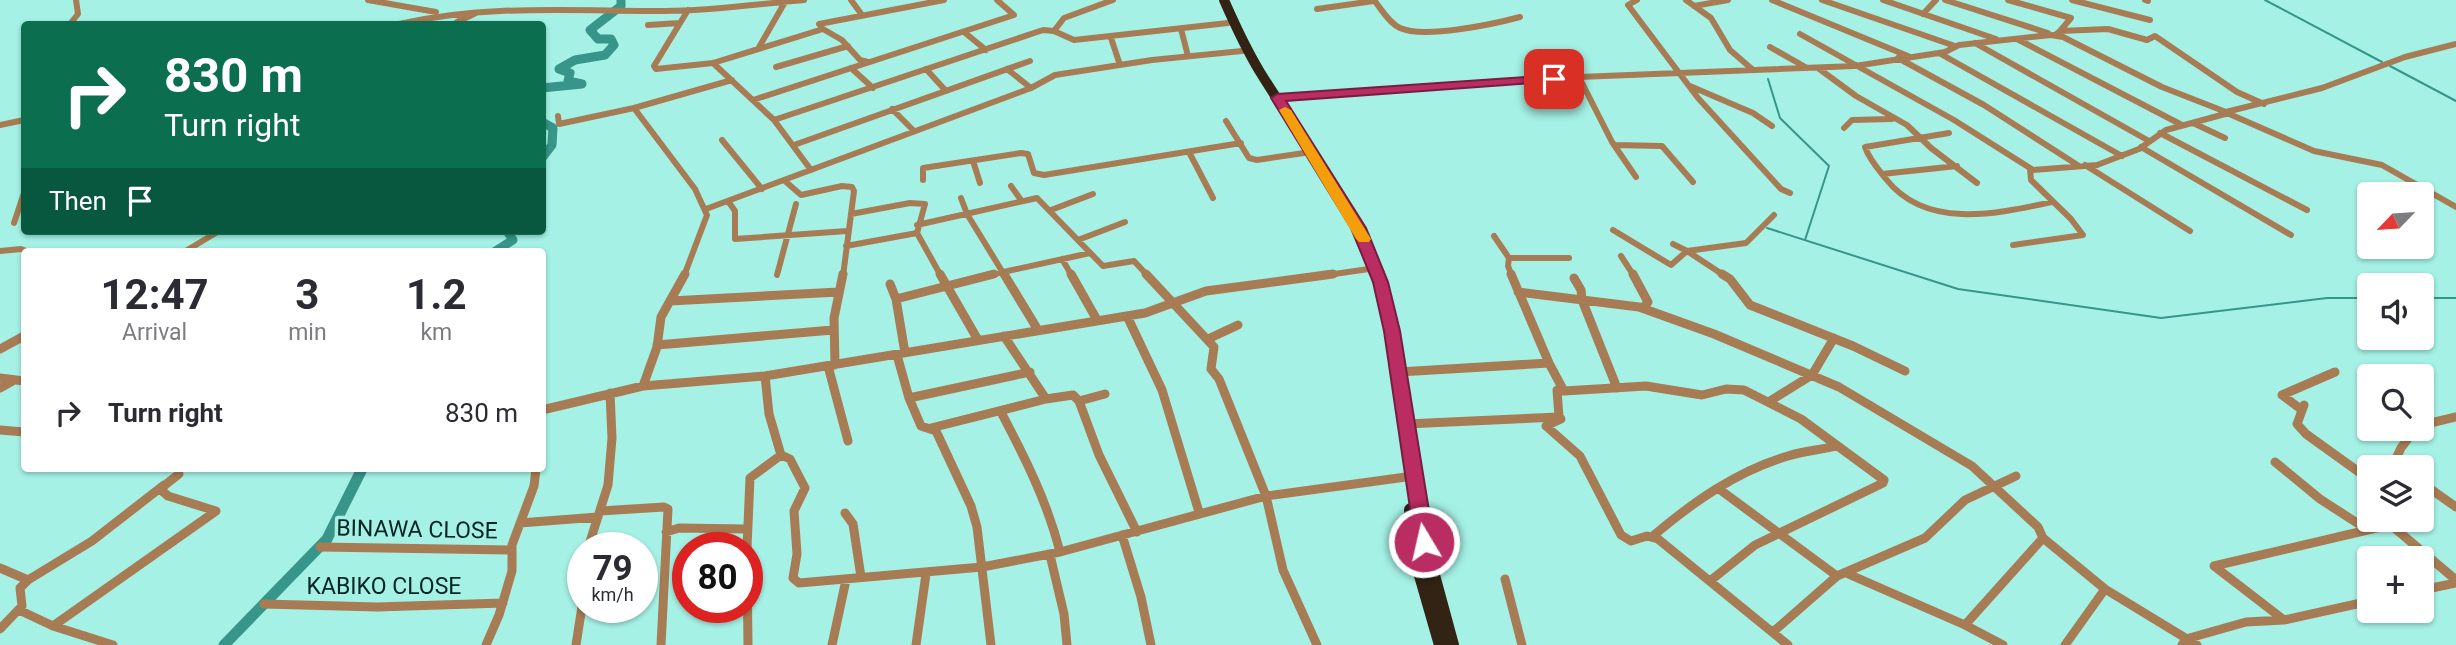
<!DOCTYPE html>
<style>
:root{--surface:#fff;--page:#f2f2f3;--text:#2b2b33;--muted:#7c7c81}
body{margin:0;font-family:Roboto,sans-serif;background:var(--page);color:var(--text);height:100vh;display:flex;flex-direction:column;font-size:26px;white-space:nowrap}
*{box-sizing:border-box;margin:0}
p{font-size:23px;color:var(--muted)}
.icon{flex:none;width:38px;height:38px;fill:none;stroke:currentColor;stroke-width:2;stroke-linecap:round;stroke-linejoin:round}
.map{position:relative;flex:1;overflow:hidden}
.sheet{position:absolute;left:21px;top:248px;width:525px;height:224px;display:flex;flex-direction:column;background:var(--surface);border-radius:7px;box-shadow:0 2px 5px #0004}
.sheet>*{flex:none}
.banner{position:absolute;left:21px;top:21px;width:525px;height:214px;border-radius:7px;box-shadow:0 2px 5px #0004;background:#0b6e4f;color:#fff;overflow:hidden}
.needle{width:46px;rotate:245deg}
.tools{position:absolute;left:2357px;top:182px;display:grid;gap:14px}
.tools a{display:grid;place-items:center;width:77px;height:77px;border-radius:7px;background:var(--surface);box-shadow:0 2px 5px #0004;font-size:35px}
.speed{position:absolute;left:567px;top:532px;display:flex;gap:14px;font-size:35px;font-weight:700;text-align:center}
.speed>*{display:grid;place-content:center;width:91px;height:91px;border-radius:50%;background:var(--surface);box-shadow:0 2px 5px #0004;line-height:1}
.speed small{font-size:18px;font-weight:400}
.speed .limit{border:10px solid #d22;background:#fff;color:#111}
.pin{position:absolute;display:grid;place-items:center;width:60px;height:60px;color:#fff;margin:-30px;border-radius:14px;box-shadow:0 4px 10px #0006}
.me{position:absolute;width:77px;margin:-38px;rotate:351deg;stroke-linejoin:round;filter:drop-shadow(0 0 5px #0008)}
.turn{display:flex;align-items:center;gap:24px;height:147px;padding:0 28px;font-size:32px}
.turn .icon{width:91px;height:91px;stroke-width:2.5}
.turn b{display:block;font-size:49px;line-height:60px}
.then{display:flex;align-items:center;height:66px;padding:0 28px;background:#0003;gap:14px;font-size:26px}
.eta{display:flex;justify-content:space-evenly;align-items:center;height:119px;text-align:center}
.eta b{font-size:42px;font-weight:700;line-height:49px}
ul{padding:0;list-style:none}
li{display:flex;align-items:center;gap:21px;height:91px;padding:0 28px}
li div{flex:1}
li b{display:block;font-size:26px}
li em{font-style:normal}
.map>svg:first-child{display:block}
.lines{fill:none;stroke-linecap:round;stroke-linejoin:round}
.stream{stroke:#379589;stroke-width:2}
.river-far1{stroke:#379589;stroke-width:9}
.river{stroke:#379589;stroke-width:11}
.minor-far1{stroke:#a77c54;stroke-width:6}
.minor{stroke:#a77c54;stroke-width:9}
.highway-far1{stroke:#322314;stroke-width:10}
.highway{stroke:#322314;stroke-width:14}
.route{fill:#ba2d62;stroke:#791d40;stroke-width:2}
.slow{fill:#f59e0b}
.labels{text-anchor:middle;stroke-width:7;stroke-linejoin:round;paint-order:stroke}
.near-street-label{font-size:23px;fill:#032420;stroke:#a5f1e5}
</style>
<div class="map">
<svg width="2456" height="645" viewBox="0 0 2456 645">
<rect width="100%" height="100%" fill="#a5f1e5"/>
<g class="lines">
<!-- stream -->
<path class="stream" d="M2265,0L2382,62
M2390,66L2456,101
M1768,79L1780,118L1829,166L1805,240
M1767,228L1958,289L2161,318L2327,298H2370
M2422,298H2456"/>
<!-- river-far1 -->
<path class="river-far1" d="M542,88L582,84L568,81L570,73L559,69L575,60L605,55L614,45L611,39H598L590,30L621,6V0
M542,122L553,128L552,145L542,158
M494,252L513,240L507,231"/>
<!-- river -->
<path class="river" d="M224,645L327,539L362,469"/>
<!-- minor-far1 -->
<path class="minor-far1" d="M368,0L436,12
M851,0L862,15
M1374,0C1381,9 1389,23 1400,28C1424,39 1494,24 1520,17
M1637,0L1628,5L1698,98L1781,189L1790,193
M1686,0L1711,18L1730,50L1752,69
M1772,0L1908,56
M1822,0L1955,46
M1883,0L1996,39
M1945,0L2048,33
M2008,0L2071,18L2060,31
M2072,0L2150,20
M2145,0L2148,1
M1694,6L1728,0
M1317,9L1374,1
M688,10L654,66L656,69L713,63L823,29L819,24L944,0
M1923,14L1936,0
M457,22L476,13
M70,24L78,14L76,0
M399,24C488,4 575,11 665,11C712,11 758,4 804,0
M648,25L680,23
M823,29L842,40L860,60L868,62
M1181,29L1188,56
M1054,31L1064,18L1113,0
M964,32L986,50
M1800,34L1954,120L2033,170L2097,165L2139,149L2166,130L2225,114
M2055,35L2060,31L2108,29L2147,40L2155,36L2237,92L2264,104
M1111,38L1120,65
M2017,39L2182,125
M1975,43L2149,141
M1770,47L1807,68
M758,49L785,2
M1939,53L2122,156
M1898,58L1984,105L2079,166
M713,63L774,120L811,170
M776,67L848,46
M851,68L873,88
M1818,68L1856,96L1907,125L1931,148L1977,183
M926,69L946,91
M1579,77L1612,142L1636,177
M1690,86L1753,113L1772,126
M1031,88L1055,75L1152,60L1242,51
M1277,98L1579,77L1855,66L1945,52L1959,45L2051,35L2063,37L2162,87L2226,112L2322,88L2405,57L2456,44
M753,100L1014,15L997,0
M892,109L913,130
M2227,113L2314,151L2382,165L2456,207
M558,116L559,124L634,108
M774,120L1043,30L1054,31L1074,40L1228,23
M1226,121L1249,158L1257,160L1304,153
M2193,123L2225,138
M0,125L24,120
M1844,128L1852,120L1892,119
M1949,133L1865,147C1869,159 1878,169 1886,179C1926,230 1996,214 2052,202
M2160,133L2307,210
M722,140L762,189
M794,145L1030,61
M1614,145L1662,146L1693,182
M2141,147L2291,235
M1189,152L1213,198
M973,161L980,183
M2085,165L2190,231
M1882,174L1957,166
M923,180V168L1021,153L1028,154L1034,173L1044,175L1241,143
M785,181L801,195L842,186L852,187L854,191L843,276
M1011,186L1021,200
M961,198L967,214L1005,276
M728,201L735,211V239L847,231
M706,209L1031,88L1007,69
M1051,210L1093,194
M851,214L910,203L925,204L917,233L941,276
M14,223L24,193V172
M917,225L1037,198L1103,266L1134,261L1148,276
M1613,230L1671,265L1687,251L1725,276
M1494,236L1509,258L1508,266L1512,276
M1078,240L1125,222
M1673,244L1687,251L1746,243L1774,215
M2013,245L2083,235L2071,219L2031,180L2030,169
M846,246L917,233
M0,251L21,249L29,252
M184,252L219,231
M1621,256L1634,276
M1509,258H1569
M1062,259L1072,276
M777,275L796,204
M684,276L707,215L695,189L634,108L732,80
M985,276L1090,253
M1320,276L1369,269"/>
<!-- minor -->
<path class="minor" d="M940,274L978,340
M1004,274L1038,330
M1071,274L1097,320
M1146,274L1214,347L1211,369L1219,379L1266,496L1283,570L1317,645
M1511,274L1549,363L1564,391L1557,390L1559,417
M1633,274L1648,302L1643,308
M1722,274L1730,279L1750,305L1853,346L1905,371
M1574,278L1581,290L1582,300L1617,388
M890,284L896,299L905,353
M1518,292L1639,307L1714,334L1839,387L1972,466L2038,527L2043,538L1965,625
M896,299L994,274
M670,301L839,292
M1127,316L1162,390L1199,512
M1004,336L1046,399
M1208,339L1238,325
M657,345L833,330
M0,349L24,336
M897,355L909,398L921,426L936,431L971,506L977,527L991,645
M835,365L834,318L843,274
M828,366L848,441
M1399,372L1549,363
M0,378L24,381
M643,386L657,347L661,317L685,274
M0,388L14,380
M1564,391L1646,386L1702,395L1726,389L1744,390L1801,419L1884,480L1883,483L1755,545L1710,581
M909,398L1030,372
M1079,401L1105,394
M1770,401L1812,375L1834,338
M2304,405L2297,424L2306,434L2370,480
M542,410L643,386L765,376L1145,313L1206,291L1333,274
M2302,410L2282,395L2335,372
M1001,412C1025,458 1047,501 1060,552
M1406,424L1559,417L1561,419L1546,426L1580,456L1621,535L1631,541L1647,536L1658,539L1788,645
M2422,425L2456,417
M931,428L1046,399L1073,395L1079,401L1099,455L1137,532
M0,430L24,432
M781,455L790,459L805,488L794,511L797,554L793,578L799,583L982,567L1060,552L1266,496L1406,477
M2275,462L2320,499L2368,530
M2392,467L2401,448L2415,429
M2422,483L2456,507
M1719,489L1837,576
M600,511L664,507L668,509L661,645
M845,513L853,524L861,577
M2385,520L2456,580
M520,523L598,517
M666,532L679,528L746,529
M1122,535L1141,597L1151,645
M1653,536C1693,502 1737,471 1788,456C1804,451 1820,450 1836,446
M2043,538L2105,589L2197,645
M320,547L512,550
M588,548L608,485L612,438L610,393
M747,548L750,478L781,455L769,414L765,376
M1050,555L1064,614L1067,645
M747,557L748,645
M0,568L28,580
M1846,573L1965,625L2003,645
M1505,579L1522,645
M2422,590L2456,583
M264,604L377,607L503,603
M19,610L53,626L113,645
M2284,620L2214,566L2389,525
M53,626L216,511L168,496L160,489L179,474
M0,629L22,606L20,588L28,580L92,541L164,485
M1773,632L1837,576L1925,538L1965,500L2016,476
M486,645L499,615L512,571V545L534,486L536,469
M576,645L583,600
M832,645L846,580
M916,645L926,574
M2065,645L2105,589
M2182,645L2186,639L2246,622L2284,620L2370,601"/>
<!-- highway-far1 -->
<path class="highway-far1" d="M1224,0C1235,25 1246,49 1260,72C1301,139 1352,201 1378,276"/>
<!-- highway -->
<path class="highway" d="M1378,274L1392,334L1427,553L1452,645
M1411,510L1420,572L1441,645"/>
</g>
<!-- route -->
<path class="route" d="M1554,75L1559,76V81L1286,101L1366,228L1388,282L1400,331L1434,542L1431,547L1424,549L1418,547L1415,542L1384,331L1373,282L1351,228L1271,98L1277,94Z"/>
<!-- slow -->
<path class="slow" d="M1285,107L1291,110L1371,239L1369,242H1359L1356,239L1279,110Z"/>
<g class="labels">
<!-- near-street labels -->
<g class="near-street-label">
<text transform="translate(417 529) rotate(1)" y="8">BINAWA CLOSE</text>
<text x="384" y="594">KABIKO CLOSE</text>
</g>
</g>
</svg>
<div class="tools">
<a><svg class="needle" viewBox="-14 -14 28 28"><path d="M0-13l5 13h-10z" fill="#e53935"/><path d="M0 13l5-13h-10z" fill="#7c7c81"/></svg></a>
<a><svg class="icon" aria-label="sound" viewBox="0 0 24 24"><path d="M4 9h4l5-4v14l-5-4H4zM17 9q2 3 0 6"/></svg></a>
<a><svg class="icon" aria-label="search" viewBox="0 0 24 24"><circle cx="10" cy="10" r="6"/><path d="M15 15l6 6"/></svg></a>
<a><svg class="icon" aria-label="layers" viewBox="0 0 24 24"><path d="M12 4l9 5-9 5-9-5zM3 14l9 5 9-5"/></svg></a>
<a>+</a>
</div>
<div class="speed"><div>79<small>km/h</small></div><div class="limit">80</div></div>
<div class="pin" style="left:1554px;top:79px;background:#d93025"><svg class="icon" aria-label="arrive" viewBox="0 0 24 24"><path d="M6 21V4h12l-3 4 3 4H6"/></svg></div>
<svg class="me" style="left:1424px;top:542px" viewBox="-20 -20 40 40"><circle r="17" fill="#ba2d62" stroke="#fff" stroke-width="3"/><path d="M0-11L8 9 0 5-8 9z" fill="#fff"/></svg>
<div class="banner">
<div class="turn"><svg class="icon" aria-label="right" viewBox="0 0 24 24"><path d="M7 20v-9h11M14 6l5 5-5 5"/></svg><div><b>830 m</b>Turn right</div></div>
<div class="then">Then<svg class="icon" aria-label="arrive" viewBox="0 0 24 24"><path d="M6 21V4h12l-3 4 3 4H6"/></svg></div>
</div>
<section class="sheet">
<div class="eta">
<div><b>12:47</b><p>Arrival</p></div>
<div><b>3</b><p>min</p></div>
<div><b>1.2</b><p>km</p></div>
</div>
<ul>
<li><svg class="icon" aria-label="right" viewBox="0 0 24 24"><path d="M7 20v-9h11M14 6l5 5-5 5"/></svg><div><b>Turn right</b></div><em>830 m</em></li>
</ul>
</section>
</div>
